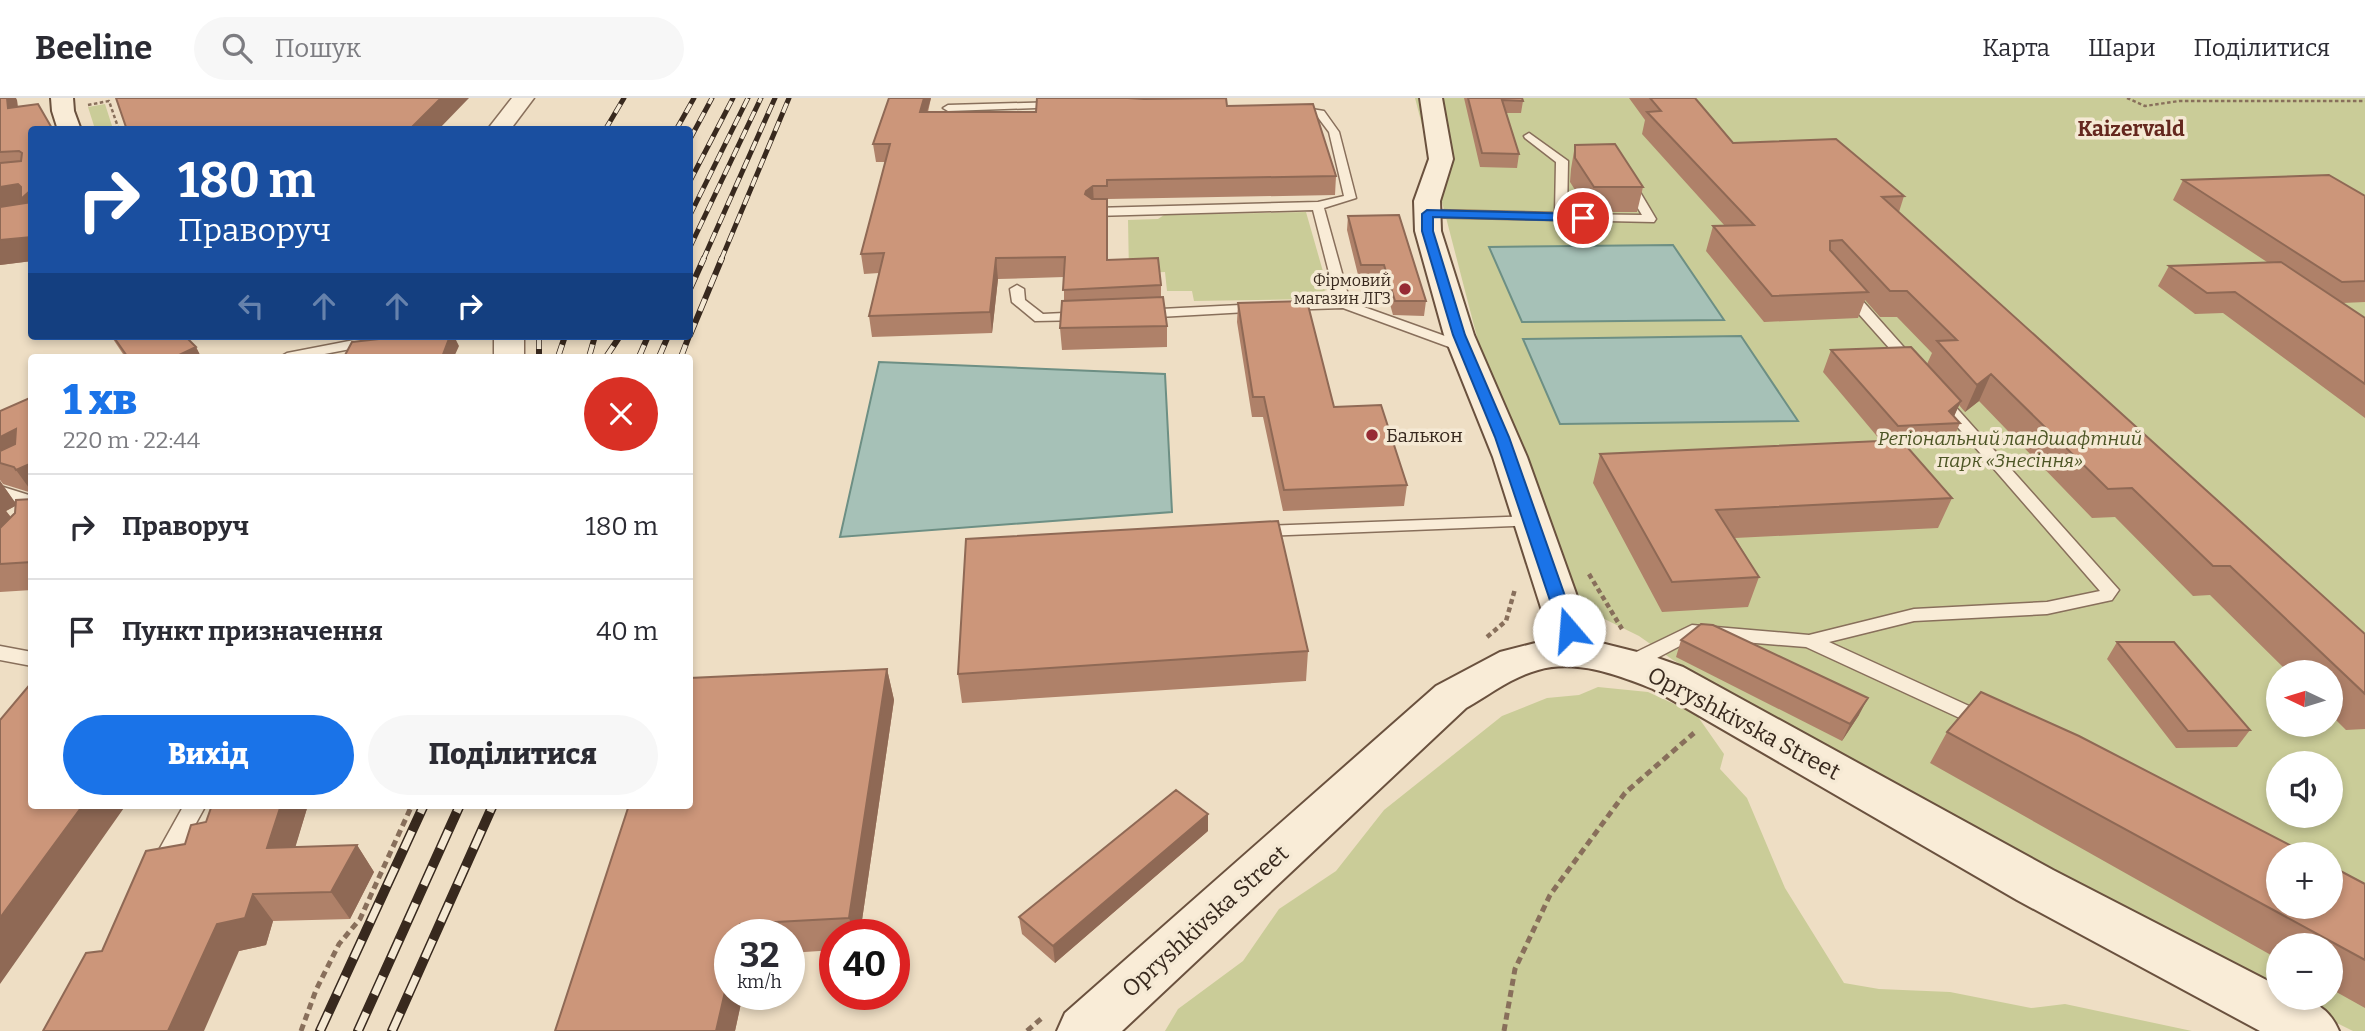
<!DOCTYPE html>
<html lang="uk">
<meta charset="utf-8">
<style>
:root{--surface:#fff;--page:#f7f7f7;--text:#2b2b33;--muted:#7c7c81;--line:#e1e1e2;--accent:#1a73e8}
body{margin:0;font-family:Bitter,serif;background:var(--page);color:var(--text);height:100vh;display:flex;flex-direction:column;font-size:26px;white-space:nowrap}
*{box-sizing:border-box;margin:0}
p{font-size:23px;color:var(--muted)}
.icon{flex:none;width:38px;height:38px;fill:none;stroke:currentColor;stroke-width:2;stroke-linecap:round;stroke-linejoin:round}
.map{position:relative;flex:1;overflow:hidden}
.sheet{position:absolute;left:28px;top:256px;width:665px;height:455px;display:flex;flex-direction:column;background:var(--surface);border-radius:7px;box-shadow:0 4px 10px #0003}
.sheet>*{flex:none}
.hud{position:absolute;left:28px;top:28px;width:665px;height:214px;border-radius:7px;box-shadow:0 4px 10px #0003;background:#1a4fa0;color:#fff;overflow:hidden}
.needle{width:46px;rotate:274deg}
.controls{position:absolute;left:2266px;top:562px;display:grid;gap:14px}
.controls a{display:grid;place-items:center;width:77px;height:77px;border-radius:50%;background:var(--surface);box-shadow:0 4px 10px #0003;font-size:35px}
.speed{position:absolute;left:714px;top:821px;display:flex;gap:14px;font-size:35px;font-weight:700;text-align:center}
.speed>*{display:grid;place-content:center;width:91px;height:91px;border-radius:50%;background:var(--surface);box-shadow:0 4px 10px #0003;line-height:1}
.speed small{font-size:18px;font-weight:400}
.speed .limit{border:10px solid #d22;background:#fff;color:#111}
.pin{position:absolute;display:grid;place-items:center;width:60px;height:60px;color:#fff;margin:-30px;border:4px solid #fff;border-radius:50%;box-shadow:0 2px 7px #0007}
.me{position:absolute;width:77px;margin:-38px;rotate:342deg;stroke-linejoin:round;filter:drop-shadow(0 0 5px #0008)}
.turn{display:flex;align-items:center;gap:24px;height:147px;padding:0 35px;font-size:32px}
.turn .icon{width:91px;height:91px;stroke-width:2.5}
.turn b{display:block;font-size:49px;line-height:60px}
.lanes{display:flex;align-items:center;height:66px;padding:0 35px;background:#0003;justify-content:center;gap:35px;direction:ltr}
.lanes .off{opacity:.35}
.round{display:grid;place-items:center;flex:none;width:74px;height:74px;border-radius:37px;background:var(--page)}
.head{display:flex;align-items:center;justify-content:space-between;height:119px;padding:0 35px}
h1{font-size:42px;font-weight:800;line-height:52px;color:var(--accent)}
.button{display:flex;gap:14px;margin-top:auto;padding:14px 35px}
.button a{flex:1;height:80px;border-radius:42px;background:var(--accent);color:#fff;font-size:28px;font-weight:800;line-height:80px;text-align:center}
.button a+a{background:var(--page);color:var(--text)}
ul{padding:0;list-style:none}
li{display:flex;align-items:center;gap:21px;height:105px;padding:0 35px;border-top:2px solid var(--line)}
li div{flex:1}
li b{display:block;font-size:26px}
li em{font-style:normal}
header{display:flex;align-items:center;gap:42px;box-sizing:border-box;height:98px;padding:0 35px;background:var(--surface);border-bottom:2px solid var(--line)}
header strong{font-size:33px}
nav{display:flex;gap:38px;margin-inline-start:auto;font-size:24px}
.search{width:490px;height:63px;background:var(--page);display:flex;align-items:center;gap:18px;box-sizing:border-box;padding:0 24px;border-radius:38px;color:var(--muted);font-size:26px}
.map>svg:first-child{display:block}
.green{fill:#cacc98;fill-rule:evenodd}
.water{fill:#a6c1b7;stroke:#6d8f84;stroke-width:2}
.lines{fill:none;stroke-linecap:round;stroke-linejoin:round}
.lane-casing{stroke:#886f5b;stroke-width:3}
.street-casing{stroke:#886f5b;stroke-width:3}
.secondary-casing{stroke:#6a513e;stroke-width:4}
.path-far2{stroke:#886f5b;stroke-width:2.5;stroke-dasharray:3.5 2.5;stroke-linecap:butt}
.path-far1{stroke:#886f5b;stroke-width:4.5;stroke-dasharray:5 3.5;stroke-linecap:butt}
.path{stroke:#886f5b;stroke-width:5;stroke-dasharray:7 4.5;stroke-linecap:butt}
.lane{fill:#f9ecd7;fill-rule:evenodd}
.street{fill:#f9ecd7;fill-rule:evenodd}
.secondary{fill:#f9ecd7;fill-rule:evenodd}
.rail-far2-casing{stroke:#38291e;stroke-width:5}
.rail-far1-casing{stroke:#38291e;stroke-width:6}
.rail-casing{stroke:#38291e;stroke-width:10}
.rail-far2{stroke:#f5e9d4;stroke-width:3.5;stroke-dasharray:10;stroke-linecap:butt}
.rail-far1{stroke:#f5e9d4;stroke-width:4.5;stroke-dasharray:13;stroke-linecap:butt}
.rail{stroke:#f5e9d4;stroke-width:7;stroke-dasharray:20;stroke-linecap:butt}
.wall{fill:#af8169;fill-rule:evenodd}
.shaded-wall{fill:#8f6955}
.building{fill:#cc967a;stroke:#8f6955;stroke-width:2}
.route{fill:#1a73e8;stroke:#114b97;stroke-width:2}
.poi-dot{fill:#972b34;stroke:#f5e9d4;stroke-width:2.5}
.labels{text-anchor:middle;stroke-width:7;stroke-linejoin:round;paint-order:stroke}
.far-poi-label{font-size:16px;fill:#38291e;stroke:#f5e9d4;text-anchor:end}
.poi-label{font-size:19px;fill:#38291e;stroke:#f5e9d4;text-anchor:start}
.park-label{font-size:19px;font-style:italic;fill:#4c5525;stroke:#f5e9d4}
.far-district-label{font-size:21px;font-weight:bold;fill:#65271e;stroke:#f5e9d4}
.near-street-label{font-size:23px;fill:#38291e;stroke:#f5e9d4}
</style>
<header>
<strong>Beeline</strong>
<div class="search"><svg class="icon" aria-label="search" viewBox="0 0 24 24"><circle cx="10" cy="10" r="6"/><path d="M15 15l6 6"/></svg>Пошук</div>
<nav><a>Карта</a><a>Шари</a><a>Поділитися</a></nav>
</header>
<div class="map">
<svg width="2365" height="933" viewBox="0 0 2365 933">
<rect width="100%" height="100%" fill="#eedec4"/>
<!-- green -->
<path class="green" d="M1415,0H2365V933H2353L2286,900H2331V847H2278V896L1914,699L1673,562L1639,538L1578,508L1484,266ZM2278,574H2331V626H2278ZM2278,665H2331V718H2278ZM2278,756H2331V808H2278Z
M105,6L113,31H95L88,9Z
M1306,114L1328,191L1308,201L1194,203L1192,193H1167L1165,174L1129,175L1128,122L1158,121L1164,117Z
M1598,589L1648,594L1696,616L1724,656L1720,671L1747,700L1785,790L1844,885L1879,891L1950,894L2031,910L2065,906L2192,933H1165L1178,911L1243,863L1279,811L1336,773L1384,712L1502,618L1547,600L1579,597Z"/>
<!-- water -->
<path class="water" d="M1673,147L1724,222L1522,224L1489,149Z
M1741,238L1798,323L1560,326L1523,241Z
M879,264L1165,276L1172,414L840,439Z"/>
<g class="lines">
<defs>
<path id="lane" d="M1059,4L1064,7L1063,9L948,13L943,10L948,7Z
M1293,8L1324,13L1339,34L1356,100L1324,110L1350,204L1470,247V253H1460L1343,210L1282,212L1280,209L1287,205L1336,202L1313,112L1094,118L1088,114L1094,110L1318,104L1344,98L1329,34L1317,18L1289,13L1288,11Z
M1529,35L1568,63L1567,116L1642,117L1622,84L1628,81L1634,84L1656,121L1654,124L1423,119V113L1427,112L1555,115L1556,64L1525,40L1524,38Z
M1017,187L1024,191L1025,202L1043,216L1085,214L1092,218L1085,222L1035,223L1012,204L1010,191Z
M1847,190L1852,191L1917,264V270H1907L1842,197L1840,194Z
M1260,206L1265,207V213L1141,220L1134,216L1141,212Z
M375,238H404L397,242L309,259H280L287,255Z
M1939,295L1944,296L2119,492L2112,502L2047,516L1914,523L1829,544L1991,618L1994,623L1991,628L1984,630L1977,628L1806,549L1695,540L1638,570H1624L1621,565L1624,560L1692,527L1809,537L1914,511L2047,504L2100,493L1934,302L1932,299Z
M0,388L32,398V410L0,398Z
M1533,418L1541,423L1539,427L1264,438L1256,433L1264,428Z
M0,548L32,554V568L0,562Z
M184,707H206L169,774L161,777L153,774L150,768Z"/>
<path id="street" d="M512,0H534L510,32H487Z
M494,238H524V259H494Z"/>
<path id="secondary" d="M51,0H73L74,13L81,32H58L52,13Z
M1420,0H1442L1453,61L1440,103L1441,133L1474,237L1527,359L1593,543L1649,557L1683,569L2053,772L2278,888V900C2308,900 2327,905 2339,933H2260L2017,802L1653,591C1618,577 1576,561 1538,572C1512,579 1489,597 1466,610L1122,933H1057L1065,915L1436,588L1500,554L1551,541L1493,359L1444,237L1415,133L1414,103L1429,61Z"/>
</defs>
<!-- lane casing -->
<use href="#lane" class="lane-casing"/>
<!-- street casing -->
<use href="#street" class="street-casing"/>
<!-- secondary casing -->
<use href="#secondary" class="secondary-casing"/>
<!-- path-far2 -->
<path class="path-far2" d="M2127,0L2145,8L2179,3H2365
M88,7L109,3L119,32"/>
<!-- path-far1 -->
<path class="path-far1" d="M1589,476L1622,531
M1487,539L1506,523L1515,491"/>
<!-- path -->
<path class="path" d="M301,933L316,892L339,846L360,821L412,707
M1027,933L1042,920
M1504,933L1515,871L1550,797L1625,695L1694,635"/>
<!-- lane -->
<use href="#lane" class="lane"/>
<!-- street -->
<use href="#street" class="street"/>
<!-- secondary -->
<use href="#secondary" class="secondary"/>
<defs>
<path id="rail-far2" d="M605,32L624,0
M676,32L694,0
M690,41L712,0
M690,83L733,0
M690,117L748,0
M690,149L761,0
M703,162L775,0
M721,162L789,0"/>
<path id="rail-far1" d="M690,191L704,160
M690,237L722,160
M539,238V259
M558,259L565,238
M589,259L595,238
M606,259L620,238
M639,259L648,238
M659,259L668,238
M681,259L689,238"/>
<path id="rail" d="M320,933L424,707
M358,933L460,707
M392,933L493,707"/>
</defs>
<!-- rail-far2 casing -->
<use href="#rail-far2" class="rail-far2-casing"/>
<!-- rail-far1 casing -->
<use href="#rail-far1" class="rail-far1-casing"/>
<!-- rail casing -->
<use href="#rail" class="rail-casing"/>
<!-- rail-far2 -->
<use href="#rail-far2" class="rail-far2"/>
<!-- rail-far1 -->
<use href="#rail-far1" class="rail-far1"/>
<!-- rail -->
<use href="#rail" class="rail"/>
</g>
<!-- wall -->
<path class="wall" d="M0,0L17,2L32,163L0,167Z
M931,0L928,14H1036L1037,0H1226L1227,8L1336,78L1335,97L1108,101V162L1161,187V199L1167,228V249L1062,252L1060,230L1064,203V179L998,181L992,235L872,239L869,218L879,175L864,176L861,156L885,64H876L873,46Z
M1464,0H1522L1523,3L1521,15H1506L1519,56L1517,70L1480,69Z
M1629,0H1695L1733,45L1904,98L1899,114L2365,536V631L2346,632L2331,617V574H2288L2210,497L2193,498L2115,419L2092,420L1979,303L1965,314L1959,307L1954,318L1960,325L1950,348L1908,350L1952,400L1938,430L1735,440L1759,479L1748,509L1662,514L1593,385L1600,356L1881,343L1823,274L1831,252L1927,266L1932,255L1897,219H1880L1865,202L1858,220L1764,224L1706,153L1713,128H1725L1642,36L1645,22Z
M1575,47L1643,89L1637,114H1589L1570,84L1571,71Z
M2183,82L2365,98V204L2342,205L2365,220V320L2223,215L2195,216L2158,188L2169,168L2267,164L2173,102Z
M1348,118L1426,203L1424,218L1393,217L1383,181H1359L1347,132Z
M1238,205L1407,387L1404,408L1283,413L1263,319H1252L1237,224Z
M111,238H185L196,249L201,259H125Z
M32,299V395L3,386L0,382V313Z
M0,383L15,405L32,401V492L0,494ZM15,408V415L11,419L6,413Z
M1681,542L1859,617L1842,643L1676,559Z
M2117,544L2250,632L2237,649L2176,650L2107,561Z
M1308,553L1306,583L962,605L958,576Z
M887,571L894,602L860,836H835V852L789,855V836H730L743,896L735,933H555Z
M1947,634L2365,786V910L2331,891V847H2278V861L1930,665Z
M212,707H308L295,749L357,747L374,774L350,821L273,823L266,847L239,853H102L185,746L206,724Z
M1208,733L1055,865L1022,836L1019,819Z"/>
<!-- shaded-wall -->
<path class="shaded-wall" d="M7,0H16L17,2L20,31L8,10Z
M441,0H469L438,32H409Z
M924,0H931L922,31L920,14Z
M18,86L25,97L32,91V118L0,113V89Z
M1093,88L1094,107L1085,96L1086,93Z
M1107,101L1108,120L1107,182Z
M32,139V163L0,167V142Z
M996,160L998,181L992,235L990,214Z
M450,238H454L459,248L454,259H442Z
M196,249L201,259H175Z
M1991,276L1979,303L1965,314L1977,287Z
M1961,303L1951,325L1949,313Z
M16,331L32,354L0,365V339Z
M32,365V394L16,372Z
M0,383L17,407L6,413L18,429L0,449Z
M887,571L894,602L860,836H854L849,820Z
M1868,600L1859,617L1842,643L1850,626Z
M83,707H126L0,886V820Z
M281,707H308L287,777L267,750Z
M1208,716V733L1055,865L1053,848Z
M357,747L374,774L350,821L331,794Z
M253,796L273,823L266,847L239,853L204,933H168L217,826Z
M740,826L744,836H738Z
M730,872V896H743L735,933H716Z"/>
<!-- building -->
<path class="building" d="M0,0H7L8,10L38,6L53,32H32V91L21,101V89L18,86L0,89V65L21,63L22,55L19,53L0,54Z
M116,0H441L409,32H127Z
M889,0H924L920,14H1036L1037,0H1128L1144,1L1226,0L1227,8L1313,6L1336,78L1107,82V88H1093L1086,93L1085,96L1092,101H1107V162L1158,160L1161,187L1063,192L1065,159L996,160L990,214L869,218L884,155L861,156L890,46H873Z
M1468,0H1522L1523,3L1502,2L1519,56L1482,55Z
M1650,0H1695L1733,45L1836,41L1904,98L1882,99L2365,536V596L2230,468H2213L2132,390L2108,391L1991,276L1977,287L1937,243L1957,242L1907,193H1890L1842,142L1830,143V152L1868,194L1772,198L1713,128L1754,127L1647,14L1661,13Z
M1615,46L1643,89H1594L1575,60V47Z
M2329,77L2365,98V183L2342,184L2183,82Z
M32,104V139L0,142V109Z
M1399,117L1426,203H1395L1384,167H1361L1348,118Z
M2281,164L2365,220V286L2235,194L2207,195L2169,168Z
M1163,199L1167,228L1060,230L1062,203Z
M1307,203L1334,309L1381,307L1407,387L1284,392L1264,299H1253L1238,205Z
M113,238H185L196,249L175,259H125L127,258Z
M406,238H450L442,259H344L352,244Z
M1911,249L1961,303L1949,313L1960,325L1898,328L1831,252Z
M32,299V365L16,372L14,369L0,365V353L15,346L16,331L0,339V313Z
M1901,342L1952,400L1716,412L1759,479L1672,484L1600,356Z
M32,401V464L0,466V430L15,415L16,402Z
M1278,423L1308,553L958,576L966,441Z
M1701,526L1713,527L1868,600L1850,626L1681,542Z
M2117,544H2174L2250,632L2188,633Z
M887,571L849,820L740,826L738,836H730V872L716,933H555L629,707H690V580Z
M32,584V707H83L0,820V622Z
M1981,594L2079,638L2307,756H2278V808H2331V768L2365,786V862L1947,634Z
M1176,692L1208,716L1053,848L1019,819Z
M212,707H281L267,750L357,747L331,794L253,796L245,820L217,826L168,933H43L86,855L102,853L146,753L185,746L191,727L206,724Z"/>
<!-- route -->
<path class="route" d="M1427,112L1583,116L1589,120L1583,123L1433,119V133L1465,237L1509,339L1577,532L1574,536H1563L1560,532L1495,339L1453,237L1422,133V116Z"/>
<!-- markers -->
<g class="poi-dot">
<circle cx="1405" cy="191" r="7"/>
<circle cx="1372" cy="337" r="7"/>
</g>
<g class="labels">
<!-- far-poi labels -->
<g class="far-poi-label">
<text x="1391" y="188">Фірмовий<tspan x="1391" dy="18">магазин ЛГЗ</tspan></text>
</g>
<!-- poi labels -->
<g class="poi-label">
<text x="1386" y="344">Балькон</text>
</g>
<!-- park labels -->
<g class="park-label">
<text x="2010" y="347">Регіональний ландшафтний<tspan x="2010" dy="22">парк «Знесіння»</tspan></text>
</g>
<!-- far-district labels -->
<g class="far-district-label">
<text x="2131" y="38">Kaizervald</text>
</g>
<!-- near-street labels -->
<g class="near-street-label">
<text transform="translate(1744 625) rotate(28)" y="8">Opryshkivska Street</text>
<text transform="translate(1205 823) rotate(-42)" y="8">Opryshkivska Street</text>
</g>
</g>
</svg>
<div class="controls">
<a><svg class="needle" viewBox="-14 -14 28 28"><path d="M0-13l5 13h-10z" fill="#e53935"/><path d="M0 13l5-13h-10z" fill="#7c7c81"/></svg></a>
<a><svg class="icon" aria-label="sound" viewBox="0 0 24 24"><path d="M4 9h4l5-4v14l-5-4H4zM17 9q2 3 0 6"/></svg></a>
<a>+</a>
<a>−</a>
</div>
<div class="speed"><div>32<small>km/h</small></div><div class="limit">40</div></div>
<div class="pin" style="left:1583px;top:120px;background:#d93025"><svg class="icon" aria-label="arrive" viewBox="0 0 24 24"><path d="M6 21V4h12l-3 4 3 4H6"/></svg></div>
<svg class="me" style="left:1569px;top:532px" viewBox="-20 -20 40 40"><circle r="19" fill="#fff"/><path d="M0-13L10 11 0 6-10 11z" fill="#1a73e8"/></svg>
<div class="hud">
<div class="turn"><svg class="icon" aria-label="right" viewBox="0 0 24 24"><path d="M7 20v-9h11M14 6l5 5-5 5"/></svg><div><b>180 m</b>Праворуч</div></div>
<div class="lanes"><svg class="icon off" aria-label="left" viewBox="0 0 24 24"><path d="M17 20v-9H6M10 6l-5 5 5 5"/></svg><svg class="icon off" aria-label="ahead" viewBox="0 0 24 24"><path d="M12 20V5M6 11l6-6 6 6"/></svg><svg class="icon off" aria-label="ahead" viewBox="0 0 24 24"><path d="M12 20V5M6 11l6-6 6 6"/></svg><svg class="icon" aria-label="right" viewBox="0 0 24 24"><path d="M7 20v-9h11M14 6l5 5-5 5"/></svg></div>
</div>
<section class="sheet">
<div class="head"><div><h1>1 хв</h1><p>220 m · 22:44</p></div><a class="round" style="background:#d93025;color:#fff"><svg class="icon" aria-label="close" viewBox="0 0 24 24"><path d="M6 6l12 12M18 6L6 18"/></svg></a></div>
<ul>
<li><svg class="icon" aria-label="right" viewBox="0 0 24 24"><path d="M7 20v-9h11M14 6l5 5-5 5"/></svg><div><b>Праворуч</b></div><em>180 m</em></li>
<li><svg class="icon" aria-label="arrive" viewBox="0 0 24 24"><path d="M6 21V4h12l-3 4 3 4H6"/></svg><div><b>Пункт призначення</b></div><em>40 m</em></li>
</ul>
<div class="button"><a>Вихід</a><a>Поділитися</a></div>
</section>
</div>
